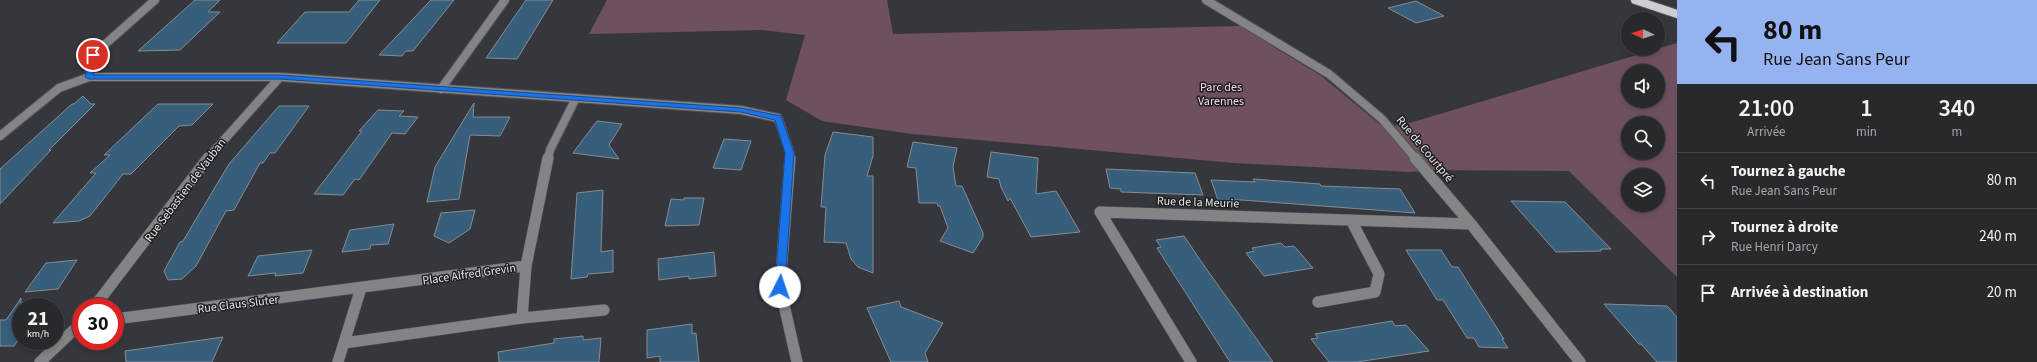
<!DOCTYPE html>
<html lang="fr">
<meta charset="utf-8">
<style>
:root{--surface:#28292d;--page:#303135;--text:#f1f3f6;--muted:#a5a6aa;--line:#444549}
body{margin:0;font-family:"Source Sans 3",sans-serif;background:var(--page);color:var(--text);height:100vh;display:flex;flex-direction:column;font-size:15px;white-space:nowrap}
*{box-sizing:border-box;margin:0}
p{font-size:13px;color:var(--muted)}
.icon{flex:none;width:22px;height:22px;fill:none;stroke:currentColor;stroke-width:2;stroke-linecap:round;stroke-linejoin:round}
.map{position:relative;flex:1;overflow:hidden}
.side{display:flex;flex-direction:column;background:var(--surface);width:360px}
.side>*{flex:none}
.hud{background:#95b2f1;color:#111;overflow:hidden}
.needle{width:26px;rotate:274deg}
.buttons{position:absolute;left:1621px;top:12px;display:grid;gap:8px}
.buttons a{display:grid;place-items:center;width:44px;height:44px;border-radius:50%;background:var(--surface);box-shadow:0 2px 6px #0003,0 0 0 1px var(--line);font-size:20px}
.speed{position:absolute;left:12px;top:298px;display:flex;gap:8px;font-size:20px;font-weight:700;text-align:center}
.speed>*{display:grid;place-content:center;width:52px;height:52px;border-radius:50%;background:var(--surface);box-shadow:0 2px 6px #0003,0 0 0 1px var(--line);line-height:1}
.speed small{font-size:10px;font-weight:400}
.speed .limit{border:6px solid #d22;background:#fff;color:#111}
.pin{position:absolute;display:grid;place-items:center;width:34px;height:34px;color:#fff;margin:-17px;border:2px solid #fff;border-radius:50%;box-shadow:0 1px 4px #0007}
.me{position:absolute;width:44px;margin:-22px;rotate:4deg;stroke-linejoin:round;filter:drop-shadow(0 0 3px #0008)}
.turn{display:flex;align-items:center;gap:14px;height:84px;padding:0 20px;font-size:18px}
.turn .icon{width:52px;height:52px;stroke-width:2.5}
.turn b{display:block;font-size:28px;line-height:34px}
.eta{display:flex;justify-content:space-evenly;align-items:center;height:68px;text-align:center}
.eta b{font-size:24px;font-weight:600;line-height:28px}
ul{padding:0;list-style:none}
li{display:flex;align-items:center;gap:12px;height:56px;padding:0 20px;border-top:1px solid var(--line)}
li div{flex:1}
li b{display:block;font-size:15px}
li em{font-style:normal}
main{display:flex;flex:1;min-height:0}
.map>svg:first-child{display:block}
.green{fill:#6f5061;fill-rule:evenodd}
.building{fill:#375f7c;stroke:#878c8f}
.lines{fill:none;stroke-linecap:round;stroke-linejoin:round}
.minor-far1-casing{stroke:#525358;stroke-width:10}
.minor-casing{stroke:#525358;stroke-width:12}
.major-casing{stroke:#525358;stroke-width:10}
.minor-far1{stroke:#848385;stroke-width:8}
.minor{stroke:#848385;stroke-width:11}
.major{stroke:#cfcdd1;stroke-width:8}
.route{fill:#1a73e8;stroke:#114b97}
.labels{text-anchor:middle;stroke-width:3;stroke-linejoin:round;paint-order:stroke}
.park-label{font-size:12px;fill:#f6d9e8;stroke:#1e1f21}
.street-label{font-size:12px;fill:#e5e6e8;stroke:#1e1f21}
</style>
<main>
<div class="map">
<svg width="1677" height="362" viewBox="0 0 1677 362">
<rect width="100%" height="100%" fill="#36373c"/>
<!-- green -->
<path class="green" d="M607,0H887L893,34L1240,26L1320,75L1382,126L1403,125L1677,43V277L1569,171L1433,170L1411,172L1234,163L912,134L822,121L786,100L805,35L762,30L589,34ZM1628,71H1658V101H1628ZM1628,123H1658V153H1628ZM1628,175H1658V205H1628Z"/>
<!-- building -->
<path class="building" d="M195,0H220L208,12H220L180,50L138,51Z
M359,0H380L346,43H277L305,12H349Z
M431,0H454L413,51H406L402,56L379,55Z
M526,0H553L517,59L486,58Z
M1416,1L1444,16L1416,23L1388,8Z
M83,96L91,104H95L49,150H51L0,204V169L72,104H74Z
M474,103L473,117H510L500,136L470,135L459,199L427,202L435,167Z
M158,104H213L192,125L179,126L131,174H123L90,216L79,221L53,223L96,173H90L110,155H104Z
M279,106H309L275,153H270L263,163H260L234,210L226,211L196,266L182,279L168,280L164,271L180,242L183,241L229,164Z
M378,110L404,111L399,116L418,117L405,134L392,133L359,180L355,179L343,195L314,194L362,131H359Z
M597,121L622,124L609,145L619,159L573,153Z
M833,132L873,137V156L867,176H873V273L858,267L851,259L846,243L824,242L826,207H821L825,155Z
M724,139L751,141L741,170L713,168Z
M913,142L957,148L953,167L956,186H962L983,233V237L973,253L940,241L948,228L940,206H938L937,203H919L916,168L907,167Z
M991,152L1038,158L1036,194L1056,191L1080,232L1031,237L1010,198L1008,201L1001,187L999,179L987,177Z
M1106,169L1195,173L1203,195L1121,192V189L1110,188Z
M1253,179L1320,184L1321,186L1400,189L1415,213L1242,200H1218L1211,180L1255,182Z
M603,190L601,252L613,250V272L588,274L587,277L571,279L577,193Z
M684,198H704L699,225L665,226L671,199L684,200Z
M1511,201L1565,202L1611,249H1601V251L1556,252Z
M475,210L470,229L449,243L434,236L441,213Z
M394,224L388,244L371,245L370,249L342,252L350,230Z
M1184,236L1205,267L1273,362H1230L1157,248L1161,247L1156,240Z
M1281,243L1285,247L1294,246L1313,268L1264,276L1246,253L1254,251L1252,248Z
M312,250L303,273L275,276L276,273L248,276L258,256Z
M1406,250H1441L1452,267H1458L1504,339H1502L1508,348L1479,347L1474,338H1467L1443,300H1437Z
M714,252L716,276L689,279V276L659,280L658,259Z
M77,260L58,289L25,292L46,263Z
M21,298V336L14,346H0V320H6Z
M899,301L901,307L943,323L925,353L928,362H891L867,308Z
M1604,304L1667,306L1677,317V362H1657L1641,344H1639Z
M1392,321L1395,326L1406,325L1429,351L1357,362H1329L1311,339L1318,338L1315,334Z
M692,324V334L696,333L699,362H660V356L647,358V330Z
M583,336V340L601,338L599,362H499L498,352L554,343V339Z
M223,337L212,362H126L125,351Z"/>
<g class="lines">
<defs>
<path id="minor-far1" d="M1206,0L1329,74L1382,119L1416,159
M89,77L93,55L155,0
M441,89L505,0
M0,136L59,88L89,77H280L741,110L778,118L790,153V159
M207,159L280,77
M548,159L550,150L576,98"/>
<path id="minor" d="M790,158L780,287L797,362
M1415,158L1471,224L1580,362
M526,266L548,158
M1318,302L1375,292L1379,274L1351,220
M94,307L208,158
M522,318L604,310
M115,319L526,266L522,318L344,343
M40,362L81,323
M338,362L361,288
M1191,362L1100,212L1471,224"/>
<path id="major" d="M1635,0L1677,14"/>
</defs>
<!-- minor-far1 casing -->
<use href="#minor-far1" class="minor-far1-casing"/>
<!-- minor casing -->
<use href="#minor" class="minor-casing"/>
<!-- major casing -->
<use href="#major" class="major-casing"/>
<!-- minor-far1 -->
<use href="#minor-far1" class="minor-far1"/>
<!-- minor -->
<use href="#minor" class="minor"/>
<!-- major -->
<use href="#major" class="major"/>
</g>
<!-- route -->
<path class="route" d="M90,53L97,55L93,75H280L741,108L781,116L794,153L785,287L780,291L775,287L785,153L775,120L741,112L280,79H89L85,77Z"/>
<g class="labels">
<!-- park labels -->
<g class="park-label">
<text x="1221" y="91">Parc des<tspan x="1221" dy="14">Varennes</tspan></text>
</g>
<!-- street labels -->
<g class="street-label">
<text transform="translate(1425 149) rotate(50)" y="4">Rue de Courtpré</text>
<text transform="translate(185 190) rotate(-53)" y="4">Rue Sebastien de Vauban</text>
<text transform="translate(1198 202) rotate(2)" y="4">Rue de la Meurie</text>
<text transform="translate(469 274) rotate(-8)" y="4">Place Alfred Grevin</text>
<text transform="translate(238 304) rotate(-7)" y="4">Rue Claus Sluter</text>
</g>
</g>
</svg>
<div class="buttons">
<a><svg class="needle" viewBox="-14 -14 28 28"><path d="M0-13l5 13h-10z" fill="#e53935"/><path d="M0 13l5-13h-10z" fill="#a5a6aa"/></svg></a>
<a><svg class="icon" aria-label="sound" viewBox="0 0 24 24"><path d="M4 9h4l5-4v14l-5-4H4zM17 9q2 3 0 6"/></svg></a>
<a><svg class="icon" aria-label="search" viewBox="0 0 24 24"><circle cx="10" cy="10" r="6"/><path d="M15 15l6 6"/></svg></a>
<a><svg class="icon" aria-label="layers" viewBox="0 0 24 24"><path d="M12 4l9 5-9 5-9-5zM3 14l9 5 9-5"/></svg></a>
</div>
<div class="speed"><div>21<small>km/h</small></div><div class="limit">30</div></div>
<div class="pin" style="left:93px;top:55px;background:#d93025"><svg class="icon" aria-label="arrive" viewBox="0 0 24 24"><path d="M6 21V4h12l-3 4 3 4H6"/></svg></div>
<svg class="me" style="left:780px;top:287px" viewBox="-20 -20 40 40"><circle r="19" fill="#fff"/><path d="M0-13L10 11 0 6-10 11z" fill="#1a73e8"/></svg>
</div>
<section class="side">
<div class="hud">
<div class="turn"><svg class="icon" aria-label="left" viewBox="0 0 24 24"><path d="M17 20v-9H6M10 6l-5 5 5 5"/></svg><div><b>80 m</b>Rue Jean Sans Peur</div></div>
</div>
<div class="eta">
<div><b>21:00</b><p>Arrivée</p></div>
<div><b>1</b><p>min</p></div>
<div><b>340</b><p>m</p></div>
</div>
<ul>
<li><svg class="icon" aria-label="left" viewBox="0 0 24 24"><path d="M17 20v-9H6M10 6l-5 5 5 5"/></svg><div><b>Tournez à gauche</b><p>Rue Jean Sans Peur</p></div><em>80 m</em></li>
<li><svg class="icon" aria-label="right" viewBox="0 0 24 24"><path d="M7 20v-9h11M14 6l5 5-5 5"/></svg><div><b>Tournez à droite</b><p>Rue Henri Darcy</p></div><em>240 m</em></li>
<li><svg class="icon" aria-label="arrive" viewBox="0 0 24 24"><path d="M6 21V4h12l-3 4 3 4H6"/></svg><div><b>Arrivée à destination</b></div><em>20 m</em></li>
</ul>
</section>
</main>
